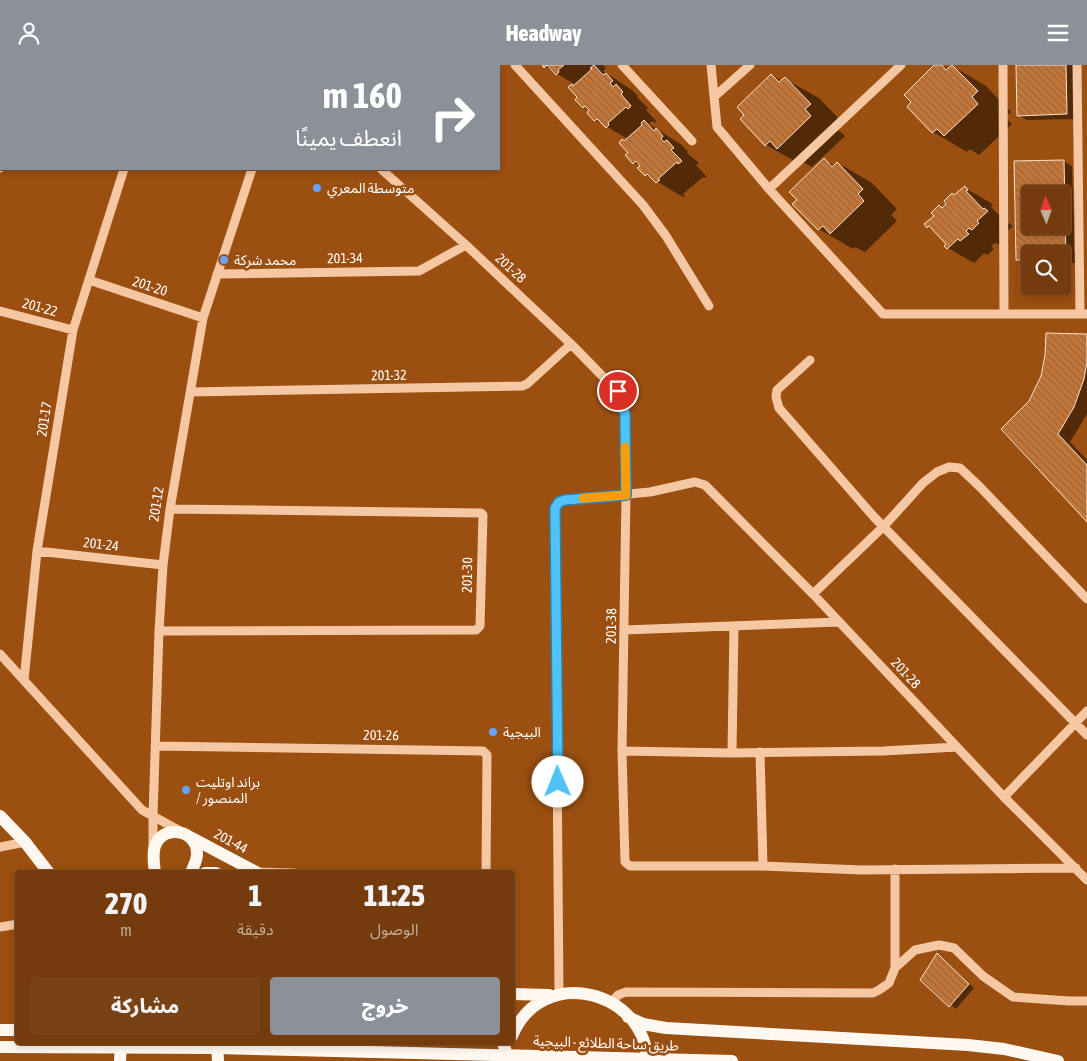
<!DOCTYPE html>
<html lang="ar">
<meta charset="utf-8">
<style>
:root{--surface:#743b0c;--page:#794215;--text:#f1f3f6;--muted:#c2ad9d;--line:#86552d;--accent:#8c9099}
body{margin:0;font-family:"Asap Condensed","Noto Sans Arabic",sans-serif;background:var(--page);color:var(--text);direction:rtl;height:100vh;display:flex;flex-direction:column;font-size:19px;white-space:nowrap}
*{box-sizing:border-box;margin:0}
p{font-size:16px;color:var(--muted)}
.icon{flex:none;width:28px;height:28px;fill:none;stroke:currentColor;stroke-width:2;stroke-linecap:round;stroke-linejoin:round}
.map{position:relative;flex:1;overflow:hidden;direction:ltr}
.sheet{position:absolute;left:15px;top:805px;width:500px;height:175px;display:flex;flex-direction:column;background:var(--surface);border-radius:5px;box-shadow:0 2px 8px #0003,0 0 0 1px var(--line);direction:rtl}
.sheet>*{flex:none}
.hud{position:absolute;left:0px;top:0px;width:500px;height:105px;box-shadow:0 2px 8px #0003,0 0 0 1px var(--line);direction:rtl;background:#8c9099;color:#fff;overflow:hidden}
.needle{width:32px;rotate:358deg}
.tools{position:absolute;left:1021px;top:120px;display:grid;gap:10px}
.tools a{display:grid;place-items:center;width:50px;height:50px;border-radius:5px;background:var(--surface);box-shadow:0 2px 8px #0003,0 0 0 1px var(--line);font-size:25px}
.pin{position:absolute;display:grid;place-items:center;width:42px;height:42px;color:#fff;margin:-21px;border:2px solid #fff;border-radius:50%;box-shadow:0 1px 5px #0007}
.me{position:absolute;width:55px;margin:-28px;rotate:359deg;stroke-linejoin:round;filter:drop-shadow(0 0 4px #0008)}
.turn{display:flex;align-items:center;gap:18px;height:105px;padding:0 15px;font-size:22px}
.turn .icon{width:65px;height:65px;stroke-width:2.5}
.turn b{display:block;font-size:35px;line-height:42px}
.eta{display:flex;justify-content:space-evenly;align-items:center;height:85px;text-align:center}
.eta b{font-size:30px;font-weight:800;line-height:35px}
.action{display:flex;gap:10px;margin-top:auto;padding:10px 15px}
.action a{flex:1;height:58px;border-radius:5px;background:var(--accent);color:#fff;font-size:20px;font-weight:800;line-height:58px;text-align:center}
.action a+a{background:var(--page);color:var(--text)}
header{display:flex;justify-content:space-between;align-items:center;height:65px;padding:0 15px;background:var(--accent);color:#fff;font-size:22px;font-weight:800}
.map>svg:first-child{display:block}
.shadow{fill:#0007;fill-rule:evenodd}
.building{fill:url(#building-back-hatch);stroke:#fee2cb;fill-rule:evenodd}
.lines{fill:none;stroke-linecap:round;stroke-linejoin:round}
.minor{stroke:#f5c7a2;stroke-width:9}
.major{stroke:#fff8f0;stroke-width:12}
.major-bridge{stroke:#fff8f0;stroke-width:12}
.route-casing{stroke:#337fa1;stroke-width:12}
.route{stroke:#4fc3f7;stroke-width:9}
.slow{stroke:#f59e0b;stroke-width:9}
.poi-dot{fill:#66a3ff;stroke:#9b4f10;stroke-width:2}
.labels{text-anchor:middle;stroke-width:5;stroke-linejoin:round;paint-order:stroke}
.poi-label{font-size:14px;fill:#fff;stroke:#9b4f10;text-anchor:start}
.street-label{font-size:14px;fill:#fff;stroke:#9b4f10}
</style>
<header><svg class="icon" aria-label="menu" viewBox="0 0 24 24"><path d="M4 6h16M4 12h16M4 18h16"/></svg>Headway<svg class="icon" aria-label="person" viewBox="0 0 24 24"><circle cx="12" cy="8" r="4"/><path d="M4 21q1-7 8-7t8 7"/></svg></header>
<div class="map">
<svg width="1087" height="996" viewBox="0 0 1087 996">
<defs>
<pattern id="building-back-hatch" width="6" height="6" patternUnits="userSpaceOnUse" patternTransform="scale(1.25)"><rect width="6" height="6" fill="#c27638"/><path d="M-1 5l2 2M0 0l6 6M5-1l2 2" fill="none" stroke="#99673f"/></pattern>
</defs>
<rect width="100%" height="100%" fill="#9b4f10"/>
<!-- shadow -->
<path class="shadow" d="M543,0H603L606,3L603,6L632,25L638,31L637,32L648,43L646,45L656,56L655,58L652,56L649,59L682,80L688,87L687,88L699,98L696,100L707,112L705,113L703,112L683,129L685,131L683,132L646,110L639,103L641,101L634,98L624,77L628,74L595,55L590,46L584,42L579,33L570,22L574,19Z
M936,0H942L949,4L952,1L986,21L1011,47L1005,52L1012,59L979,90L970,84L967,87L933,67Z
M1017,0H1074L1076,54L1027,55L1018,50Z
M772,10L782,16L785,14L819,33L844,59L838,65L845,71L812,102L803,97L800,99L766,80Z
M824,95L835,101L838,98L872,118L897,144L891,150L897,156L865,187L855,182L853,184L819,164L799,135Z
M1064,96L1072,101L1075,198H1062V189H1030V199H1026L1018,195L1015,97ZM1030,129H1062V161H1030Z
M965,123L991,138L993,140L991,142L1004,155L1013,161L1002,171L1004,174L998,179L995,178L991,181L994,184L987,190L984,188L974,198L948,183L946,181L948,179L934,165L928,162L943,143Z
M1087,270V349L1070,377L1087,395V455L1030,336Z
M938,890L943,893L974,923L956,944L921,915Z"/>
<!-- building -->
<path class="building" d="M542,0H564L558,5L559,7L556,10L547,0L544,3Z
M594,0L603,10L606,8L613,16L610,18L613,22L616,19L623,27L621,29L631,41L628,44L626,42L608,58L609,60L606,63L597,54L594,56L587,48L589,45L585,41L583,43L575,35L577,32L568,22L572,19L573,21L592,4L590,3Z
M934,0H942L946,5L952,0L978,26L972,32L978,39L944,71L937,64L932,68L907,42L911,37L904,30Z
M1016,0H1066L1067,49L1017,51Z
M771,9L779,17L785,12L811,39L805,44L811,51L777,84L770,76L765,81L740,54L744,50L737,42Z
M644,55L654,66L656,63L663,71L661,74L664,77L667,75L674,83L671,85L682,96L678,99L677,97L658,114L660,115L656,118L647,109L645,111L637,103L640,101L636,96L633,99L625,90L628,88L619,78L622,74L624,76L642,60L641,58Z
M824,93L832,102L837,97L863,124L858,129L864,136L830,169L823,161L818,165L792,139L797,135L789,127Z
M1064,95L1066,194H1062V189H1030V195H1016L1014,96ZM1030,129H1062V161H1030Z
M965,121L968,125L966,126L983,144L984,143L988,146L977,156L979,158L972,165L969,163L966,166L969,169L960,176L958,174L947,184L944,181L946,179L929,161L927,163L924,159L934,151L931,148L939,140L942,143L946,139L944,136L952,128L954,130Z
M1046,268L1087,269V297L1084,314L1074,342L1058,369L1087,400V457L1001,364L1029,336L1041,311L1045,290Z
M937,888L969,919L949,942L920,915Z"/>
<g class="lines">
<!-- minor -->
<path class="minor" d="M515,0L643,140L666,171L709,241
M622,0L692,76
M711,0L717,62L769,124L883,249H1087
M1003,0L1004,249
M1077,0L1080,249
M36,1L37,0
M157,1V0
M286,1V0
M714,32L750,0
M0,103L1,100
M381,104L466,180L571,279L617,326L625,349L626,429L622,686L625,797L630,801H763L862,805L1076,803
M769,124L901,0
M217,209L419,206L466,180
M89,215L203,253
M0,246L73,265
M810,295L777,325L776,332L779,343L874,452L1087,670
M191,327L522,321L527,319L571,279
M37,486L163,500
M813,529L884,461L923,418L937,407L949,402L960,403L980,422L1087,534
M624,565L839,557
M159,566L476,565L480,561L483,450L481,448L170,444
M0,589L142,745L180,766
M24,615L37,486L73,265L124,104
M156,681L483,686L487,690L486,808
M622,686L732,688L883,686L957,682
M760,687L763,801
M732,688L734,561
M1004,732L1087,646
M0,782L25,777
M153,782V751L159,566L163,500L170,444L203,253L252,104
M257,807L294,808
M0,862L18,859
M895,903L915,885L939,880L954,883L983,911L1013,932L1069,936H1087
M559,929L555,446L559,437L565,435L650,427L695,417L705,420L813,529L1004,732L1087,815
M611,938L618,930L626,927L873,928L879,925L889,918L895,903V804"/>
<!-- major -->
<path class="major" d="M0,751L25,777L49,808
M190,772L258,808
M155,808C154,799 152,789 155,781C163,758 198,765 197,789C197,796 193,802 191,808
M205,808H216
M512,929L549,930
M628,952L643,959L666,963L968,980L1004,984L1058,996
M0,965H18
M512,971C542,898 646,926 647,996
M217,978L218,996
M503,978L509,996
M120,996L121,978"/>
<!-- major-bridge -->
<path class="major-bridge" d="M0,982L217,983L732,996"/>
</g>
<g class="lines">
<defs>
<path id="route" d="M558,717L555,443L559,437L565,435L626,430L625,349L618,326"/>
</defs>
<!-- route casing -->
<use href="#route" class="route-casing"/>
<!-- route -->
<use href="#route" class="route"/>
<!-- slow -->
<path class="slow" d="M583,433L626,430L625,382"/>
</g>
<!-- markers -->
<g class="poi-dot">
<circle cx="317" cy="123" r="5"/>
<circle cx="224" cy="195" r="5"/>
<circle cx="493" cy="667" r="5"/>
<circle cx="186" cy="725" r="5"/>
</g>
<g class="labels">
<!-- poi labels -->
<g class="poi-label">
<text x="327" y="128">متوسطة المعري</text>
<text x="234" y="200">محمد شركة</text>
<text x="503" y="672">البيجية</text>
<text x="196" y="722">براند اوتليت<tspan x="196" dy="16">/ المنصور</tspan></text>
</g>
<!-- street labels -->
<g class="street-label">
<text transform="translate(345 193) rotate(-1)" y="5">201-34</text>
<text transform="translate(511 203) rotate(43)" y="5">201-28</text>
<text transform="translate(150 221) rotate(18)" y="5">201-20</text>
<text transform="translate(40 242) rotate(15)" y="5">201-22</text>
<text transform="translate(389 310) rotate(-1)" y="5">201-32</text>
<text transform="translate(44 354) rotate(-81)" y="5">201-17</text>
<text transform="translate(156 439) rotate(-81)" y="5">201-12</text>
<text transform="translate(101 479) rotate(6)" y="5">201-24</text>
<text transform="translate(467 510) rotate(-89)" y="5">201-30</text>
<text transform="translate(611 561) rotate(-89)" y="5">201-38</text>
<text transform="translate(906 608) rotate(47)" y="5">201-28</text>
<text transform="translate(381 670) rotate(1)" y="5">201-26</text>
<text transform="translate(231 776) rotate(28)" y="5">201-44</text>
<text transform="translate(606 978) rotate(2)" y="5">طريق ساحة الطلائع - البيجية</text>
</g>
</g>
</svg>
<div class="tools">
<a><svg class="needle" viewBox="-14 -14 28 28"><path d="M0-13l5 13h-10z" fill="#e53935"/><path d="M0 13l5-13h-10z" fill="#c2ad9d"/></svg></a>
<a><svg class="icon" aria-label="search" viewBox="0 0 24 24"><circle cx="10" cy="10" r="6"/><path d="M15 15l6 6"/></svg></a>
</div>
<div class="pin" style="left:618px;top:326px;background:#d93025"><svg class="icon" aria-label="arrive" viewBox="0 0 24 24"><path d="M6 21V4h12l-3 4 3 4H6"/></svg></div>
<svg class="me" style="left:558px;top:717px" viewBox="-20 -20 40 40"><circle r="19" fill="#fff"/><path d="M0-13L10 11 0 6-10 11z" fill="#4fc3f7"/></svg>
<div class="hud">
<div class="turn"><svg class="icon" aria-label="right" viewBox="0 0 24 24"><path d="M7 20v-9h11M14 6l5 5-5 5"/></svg><div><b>160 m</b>انعطف يمينًا</div></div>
</div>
<section class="sheet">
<div class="eta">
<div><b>11:25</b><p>الوصول</p></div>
<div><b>1</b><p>دقيقة</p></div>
<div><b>270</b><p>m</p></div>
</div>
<div class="action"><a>خروج</a><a>مشاركة</a></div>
</section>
</div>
